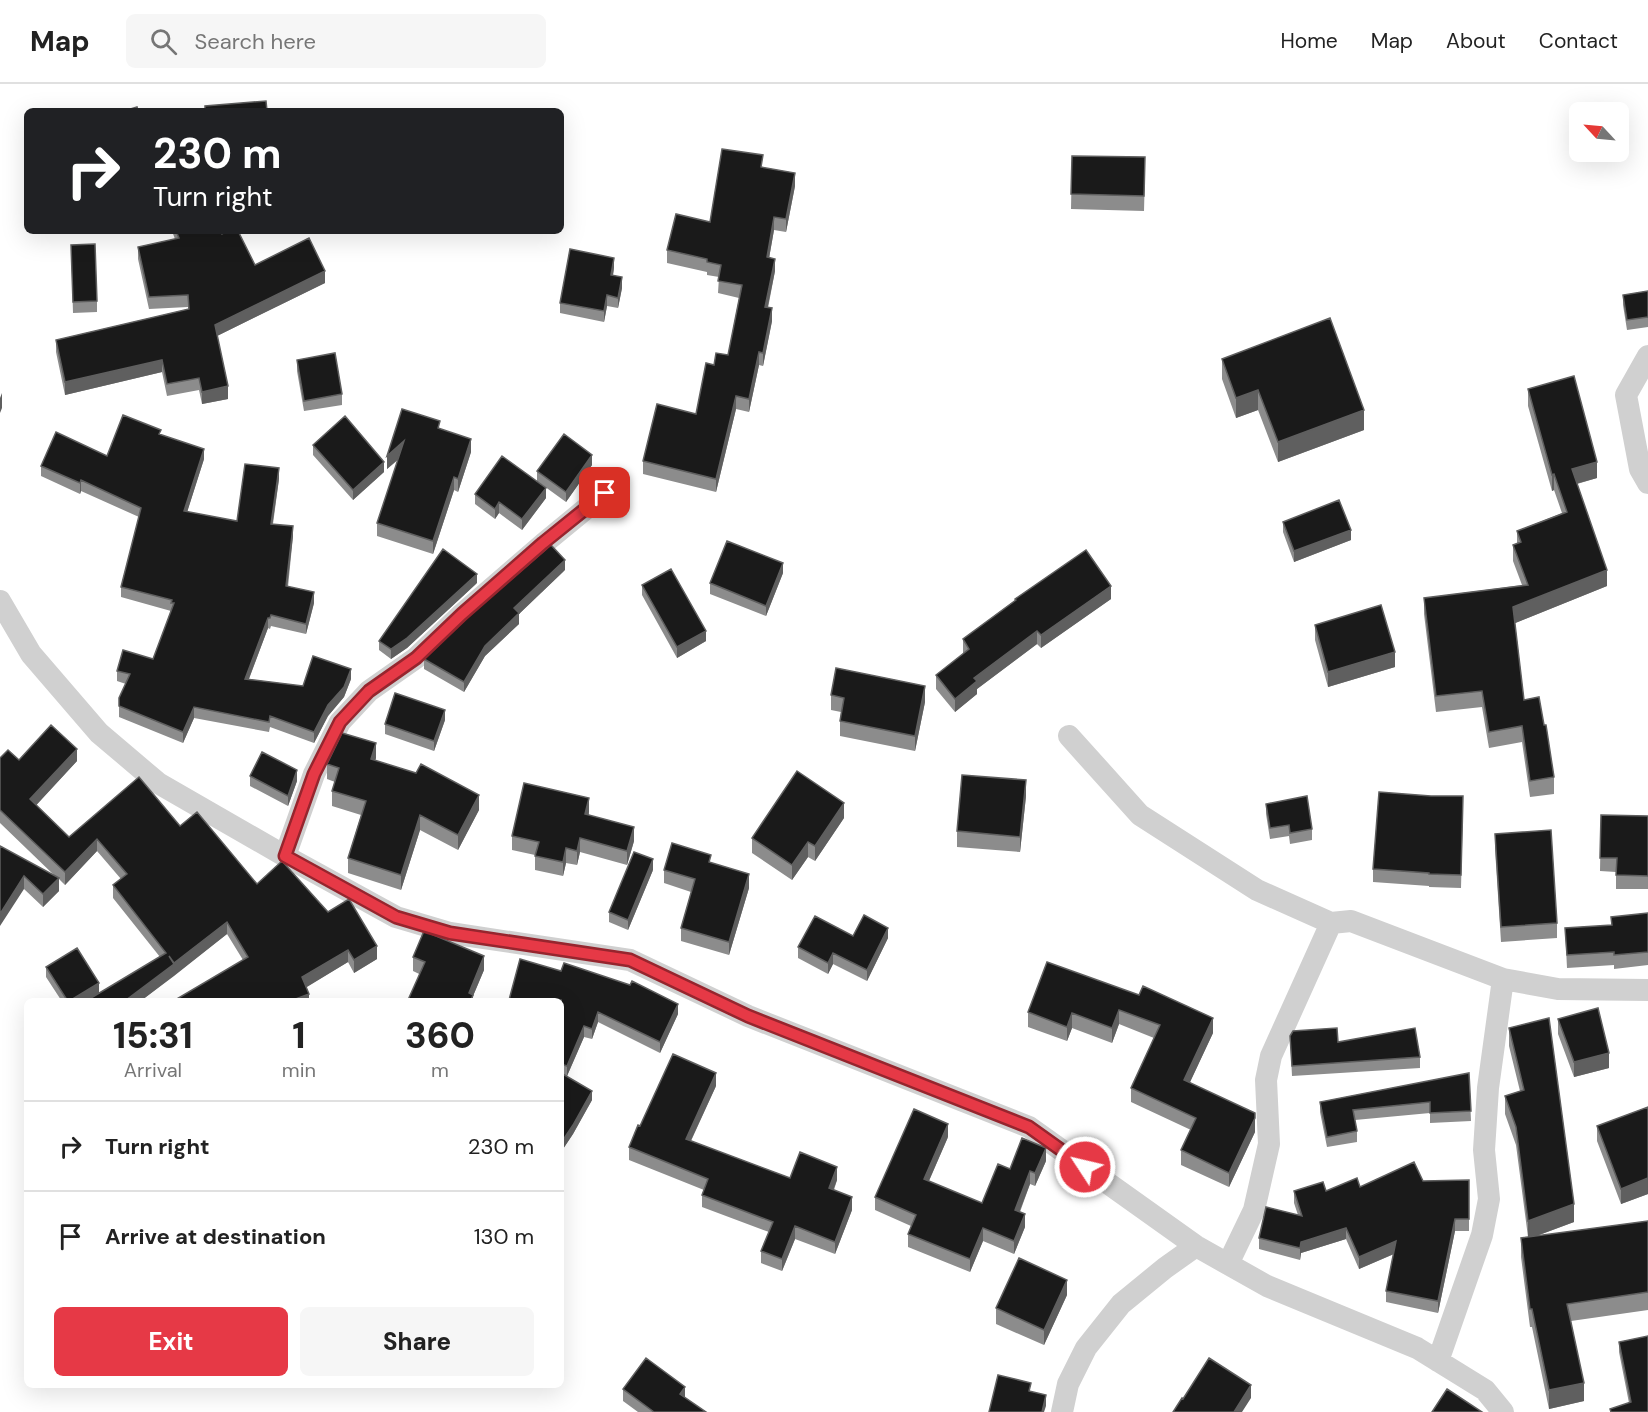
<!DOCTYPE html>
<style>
:root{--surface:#fff;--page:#f6f6f6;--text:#222;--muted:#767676;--line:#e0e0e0;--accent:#e63946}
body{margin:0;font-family:"DM Sans",sans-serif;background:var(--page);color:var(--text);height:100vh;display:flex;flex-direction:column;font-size:22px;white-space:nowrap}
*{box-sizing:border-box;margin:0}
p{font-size:20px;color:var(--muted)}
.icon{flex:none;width:33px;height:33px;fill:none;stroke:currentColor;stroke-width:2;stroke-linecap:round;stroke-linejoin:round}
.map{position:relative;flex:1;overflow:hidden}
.side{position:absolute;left:24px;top:914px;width:540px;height:390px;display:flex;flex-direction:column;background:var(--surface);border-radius:9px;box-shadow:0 6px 24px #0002}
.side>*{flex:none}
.banner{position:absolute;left:24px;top:24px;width:540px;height:126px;border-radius:9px;box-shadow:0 6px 24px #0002;background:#202124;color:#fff;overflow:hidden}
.needle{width:39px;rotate:296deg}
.fabs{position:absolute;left:1569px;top:18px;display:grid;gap:12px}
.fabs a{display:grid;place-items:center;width:60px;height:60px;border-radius:9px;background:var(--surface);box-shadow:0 6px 24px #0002;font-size:30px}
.pin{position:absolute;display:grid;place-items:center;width:51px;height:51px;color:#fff;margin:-26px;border-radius:12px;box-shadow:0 3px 9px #0006}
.me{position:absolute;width:66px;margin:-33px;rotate:305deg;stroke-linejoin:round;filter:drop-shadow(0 0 4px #0008)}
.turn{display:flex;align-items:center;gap:21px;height:126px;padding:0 30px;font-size:27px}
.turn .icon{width:78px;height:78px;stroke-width:2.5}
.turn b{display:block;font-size:42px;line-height:51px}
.eta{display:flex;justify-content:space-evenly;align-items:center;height:102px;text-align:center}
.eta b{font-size:36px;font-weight:800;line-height:42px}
.cta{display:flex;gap:12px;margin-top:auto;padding:12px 30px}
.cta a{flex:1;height:69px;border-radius:9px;background:var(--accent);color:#fff;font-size:24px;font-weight:800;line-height:69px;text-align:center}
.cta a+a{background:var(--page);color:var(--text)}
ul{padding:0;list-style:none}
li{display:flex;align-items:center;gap:18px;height:90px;padding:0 30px;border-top:2px solid var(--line)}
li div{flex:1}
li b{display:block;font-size:22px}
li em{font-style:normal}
header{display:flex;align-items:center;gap:36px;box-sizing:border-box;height:84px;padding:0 30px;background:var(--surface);border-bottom:2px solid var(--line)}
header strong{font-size:28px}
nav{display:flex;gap:33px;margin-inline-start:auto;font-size:21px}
.search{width:420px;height:54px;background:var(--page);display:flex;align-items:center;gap:15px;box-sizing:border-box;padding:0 21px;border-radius:9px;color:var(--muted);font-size:22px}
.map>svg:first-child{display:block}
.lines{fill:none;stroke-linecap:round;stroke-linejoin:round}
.minor{stroke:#d0d0d0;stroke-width:22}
.wall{fill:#8c8c8c}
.shaded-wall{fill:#5f5f5f}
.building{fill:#1a1a1a;stroke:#5f5f5f;stroke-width:1.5}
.route-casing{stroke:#96252e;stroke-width:15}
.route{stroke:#e63946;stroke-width:10}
</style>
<header>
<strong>Map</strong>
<div class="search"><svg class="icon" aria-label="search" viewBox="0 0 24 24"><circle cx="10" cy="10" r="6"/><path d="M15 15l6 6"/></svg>Search here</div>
<nav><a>Home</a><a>Map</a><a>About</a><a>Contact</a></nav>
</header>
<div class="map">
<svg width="1648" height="1328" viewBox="0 0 1648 1328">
<rect width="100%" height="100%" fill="#fff"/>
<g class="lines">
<!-- minor -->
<path class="minor" d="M1648,272L1626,311L1640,385L1648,399
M0,517L31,570L99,649L158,699L285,772L396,833L450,849L630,876L748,932L1029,1043L1196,1162L1267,1202L1417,1264L1485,1306L1503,1328
M1069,652L1140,731L1257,806L1331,839
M285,772L314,690L340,638L369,607L416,574L462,530L543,460L605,409
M1228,1180L1254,1126L1269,1060L1266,996L1271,972L1331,839L1351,837L1503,895L1558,905L1648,906
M1438,1277L1482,1151L1489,1115L1484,1066L1488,1004L1503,895
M1062,1328L1068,1300L1086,1264L1121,1220L1165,1184L1196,1162"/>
</g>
<!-- wall -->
<path class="wall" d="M1072,72L1145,88L1144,127L1071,125Z
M763,83L795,102L786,148L774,146L769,174L775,187L768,224L772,237L763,282L759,281L749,328L736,325L716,408L643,390V377L696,330L714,281L728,271L739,214L718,209L719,193L707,191V188L667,179V166L710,138Z
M172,147H221L222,150L255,181L325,199L217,252L228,315L202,320L199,306L167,312L162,288L65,311L56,268V256L188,225V223L149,225L138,175V163L175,155Z
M71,161L97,217V228L73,229Z
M614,184L613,192L622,204L618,224L607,222L604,238L560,229V219Z
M1648,207V243L1627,246L1623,221V211Z
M1222,275L1364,346L1278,378L1258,326L1236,334L1222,295Z
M297,276L342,310V321L304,327L297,287Z
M1528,305L1597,394L1577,400L1607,502L1515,539L1524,616L1554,693V710L1530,713L1522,658L1489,664L1482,623L1436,628L1424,530V514L1522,501L1513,477V461L1517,460V447L1562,429L1554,406L1552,407L1528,322Z
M440,345L471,368L458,408L454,406L433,470L377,452V439L398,376L387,385V372Z
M161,351L204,375L187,428L237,437L279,395L273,440L293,452L288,503L314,519L306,550L271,542L270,545L268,544L249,595L303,602L351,595L344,613L328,632L314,659L270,643L269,648L194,634L183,659L119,633V614L126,600L117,597V587L153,575L171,527L121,513V503L139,433L81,407L80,410L41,392V382L107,372Z
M313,361L384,388L353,416L313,371Z
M592,381L566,418L537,397V387Z
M475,410L546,414L522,446L499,429L495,435L475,420Z
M1283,438L1351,456L1294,478L1283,448Z
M565,486L519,530V540L485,572L464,608L424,585V575Z
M783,489L766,532L710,510V499Z
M477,499L407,564L391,575L379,566V557Z
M642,501L706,557L677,574L642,511Z
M1015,515H1111L1041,564L1037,560L977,605V610L955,628L936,605V591L963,570V555L1015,516Z
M1315,541L1395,583L1328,603L1315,556Z
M831,611L925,618L915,667L840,652V637L841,628L831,626Z
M445,636L434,667L385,650V640Z
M0,674L19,676L77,677L36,721L69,753L180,742L257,800L328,828L377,875L354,889L348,878L306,903L309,916L243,876L227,850L142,916H91V914L88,916H61L46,893V883L99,909L160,873L113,814V801L121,795L97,767L65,801L59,795V807L43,823L24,805L0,762L56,793L0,739Z
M376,674L375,676L479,726L458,766L420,746L401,806L348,789V774L361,731L332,722V707L335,698L327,695V680Z
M250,692L297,697L288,722L250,702Z
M1026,712L1020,768L957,763V747Z
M1266,720L1312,745V756L1290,760L1289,752L1270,755L1266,730Z
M1463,725L1461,804L1429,803V802L1373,798V785Z
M589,728V731L634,757L627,781L580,768L577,781L566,779L563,792L535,786V771L512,766V752Z
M1601,731L1648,732V805H1616V788L1600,787Z
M844,734L815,777L808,773L792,796L752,769V754Z
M1495,750L1557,839V854L1501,858L1495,765Z
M711,778L749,804L729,871L681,857V844L691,808L664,799V786Z
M653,786L628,846L609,838V828Z
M1648,829V881L1614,885V881L1567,884L1565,844L1611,841V833Z
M853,852L888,854L867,897L833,880L828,890L798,874V863Z
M413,873L484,886L473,912V916L413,887Z
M1047,878L1213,949L1190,998L1255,1048L1229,1103L1181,1081V1066L1191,1046L1131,1018V1004L1154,954L1119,940L1112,959L1072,944L1067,957L1028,943V928Z
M561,916L678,930L660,969L598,938L592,955L584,953L567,992L592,1016L573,1050L561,1068Z
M1558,935L1609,984L1574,993L1558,950Z
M1509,944L1574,1138L1534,1153L1648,1137V1226L1571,1237L1584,1317L1549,1325L1532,1243H1530L1521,1173V1154L1528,1153L1516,1061L1505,1030V1012L1520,1007L1509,962Z
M1290,952L1338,958L1420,973V984L1292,992Z
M1469,989L1471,1037L1430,1039V1029L1355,1036L1357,1047V1058L1327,1063L1320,1028V1018Z
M716,1002L691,1057L790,1094L837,1096L834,1106L852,1126L835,1170L795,1155L782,1187L761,1179V1167L769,1148L702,1123V1111L704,1106L629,1076V1063L640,1042Z
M1648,1023V1110L1621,1120L1597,1057V1042Z
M948,1053L929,1097L982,1119L1010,1085L1046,1077L1035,1102L1030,1100L1020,1128L1025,1143L1014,1170L983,1157L970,1188L908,1163V1150L911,1142L875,1126V1113Z
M1469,1096V1147H1455L1438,1229L1386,1218V1207L1394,1170L1359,1185L1346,1155L1301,1169L1300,1176L1259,1165V1154L1298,1131L1294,1119V1107H1326L1423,1097Z
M1067,1211L1044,1261L996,1240V1224Z
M1619,1258L1648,1328H1610V1325L1629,1319L1619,1268Z
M623,1305L685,1314L706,1328H638L623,1317Z"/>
<!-- shaded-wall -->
<path class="shaded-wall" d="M795,89V102L786,148V135Z
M774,133V146L767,186V173Z
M614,174V184L611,202V191Z
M775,175V187L765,236V223Z
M325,187V199L215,253V241Z
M622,193V204L618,224V214Z
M607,211V222L604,238V227Z
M772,224V237L763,282V269Z
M759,268V281L749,328V315Z
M162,276V288L65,311V298Z
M228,302V315L202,320V308Z
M1258,306V326L1236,334V314Z
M2,309V324L0,329V314Z
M736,312V325L716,408V395Z
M1364,326V346L1278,378V358Z
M471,355V368L458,408V395Z
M404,357V370L387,385V372Z
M204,365V375L184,438V427Z
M592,371V381L566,418V408Z
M384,378V388L353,416V406Z
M1597,378V394L1572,401V385Z
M279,384V395L271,450V440Z
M1554,390V406L1552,407V391Z
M454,393V406L433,470V457Z
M81,396V407L80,410V399Z
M546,404V414L522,446V435Z
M499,418V429L495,435V425Z
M293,442V452L286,513V502Z
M1351,446V456L1294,478V467Z
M565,476V486L519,530V540L485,572L464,608V598L485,562L514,524Z
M783,479V489L766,532V522Z
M1607,486V502L1513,540V523Z
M477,490V499L407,564L391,575V565Z
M1111,502V515L1041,564V551Z
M314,508V519L306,550V540Z
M268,534V544L245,605V595Z
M706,547V557L677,574V563Z
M1037,547V560L977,605V610L955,628V615L974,594Z
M1395,568V583L1328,603V588Z
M351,585V595L344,613L328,632L314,659V648L328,621Z
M925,602V618L915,667V652Z
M194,623V634L183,659V648Z
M445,626V636L434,667V657Z
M376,659V674L371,690V675Z
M77,665V677L30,728V715Z
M297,686V697L288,722V712Z
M1026,696V712L1020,768V753Z
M479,711V726L458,766V751Z
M589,714V728L585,744V730Z
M844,719V734L815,777V762Z
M420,731V746L401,806V791Z
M634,743V757L627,781V767Z
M580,754V768L577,781V767Z
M97,755V767L65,801V788Z
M808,758V773L792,796V781Z
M566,764V779L563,792V778Z
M653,775V786L628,846V836Z
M749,790V804L729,871V858Z
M24,792V805L0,842V830Z
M59,794V807L43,823V810Z
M227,838V850L174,892V879Z
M888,844V854L867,897V886Z
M377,862V875L354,889V876Z
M348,866V878L302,906V893Z
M833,869V880L828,890V879Z
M484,872V886L473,912V916H469V909Z
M174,880V892L142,916H126Z
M99,899V909L88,916H71Z
M309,910V916H293Z
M678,920V930L660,969V958Z
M1119,926V940L1112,959V944Z
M598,928V938L592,955V945Z
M1072,929V944L1067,957V943Z
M1213,934V949L1184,1011V996Z
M584,942V953L567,992V982Z
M1609,969V984L1574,993V978Z
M716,989V1002L686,1067V1055Z
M592,1007V1016L573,1050L561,1068V1059Z
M1255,1034V1048L1229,1103V1089Z
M948,1040V1053L924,1108V1095Z
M1046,1064V1077L1035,1102V1089Z
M837,1083V1096L829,1117V1104Z
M1030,1087V1100L1015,1139V1126Z
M1648,1094V1110L1621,1120V1105Z
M852,1113V1126L835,1170V1158Z
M1574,1120V1138L1528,1155V1137Z
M1025,1130V1143L1014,1170V1157Z
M1455,1135V1147L1438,1229V1217Z
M795,1142V1155L782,1187V1175Z
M983,1144V1157L970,1188V1175Z
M1346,1144V1155L1301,1169L1300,1176V1164L1301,1158Z
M1396,1157V1169L1359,1185V1173Z
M1067,1196V1211L1044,1261V1246Z
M1584,1299V1317L1549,1325V1306Z
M1251,1301V1314L1242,1328H1234Z
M685,1303V1315L680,1310Z
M1046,1311V1322L1044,1328H1042Z"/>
<!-- building -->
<path class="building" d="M266,17L267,27H205V22Z
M137,23L138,27H124Z
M722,65L763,71L761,83L795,89L786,135L774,133L767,173L775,175L765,223L772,224L763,269L759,268L749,315L736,312L716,395L643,377L657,320L696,330L706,279L714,281L716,269L728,271L742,201L718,197L721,181L707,178V175L667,166L676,130L710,138Z
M1072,72L1145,73L1144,112L1071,110Z
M176,147H221L222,150L227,147H238L255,181L309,154L325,187L215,241L228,302L202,308L199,294L167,300L162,276L65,298L56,256L189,225L188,211L149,213L138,163L179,154Z
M95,160L97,217L73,218L71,161Z
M570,165L614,174L611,191L622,193L618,214L607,211L604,227L560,219Z
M1648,207V233L1627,236L1623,211Z
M1330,234L1364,326L1278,358L1258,306L1236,314L1222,275Z
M335,269L342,310L304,317L297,276Z
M1574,292L1597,378L1572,385L1607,486L1513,523L1524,616L1539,613L1544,641H1546L1554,693L1530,697L1522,642L1489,648L1482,607L1436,612L1424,514L1528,501L1513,461L1521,458L1517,447L1567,428L1554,390L1552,391L1528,305Z
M402,325L440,337L438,344L471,355L458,395L454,393L433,457L377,439L404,357L387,372Z
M123,331L161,346L159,350L204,365L184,427L237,437L245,380L279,384L271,440L293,442L286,502L314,508L306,540L271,531L270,534H268L245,595L303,602L313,572L351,585L344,603L328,621L314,648L270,632L269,638L194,623L183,648L119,622V614L130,590L117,587L123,566L153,575L174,519H171L172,516L121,503L141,424L81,396L80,399L41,382L56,348L107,372Z
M345,332L384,378L353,406L313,361Z
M564,350L592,371L566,408L537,387Z
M502,372L546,404L522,435L499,418L495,425L475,410Z
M1339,416L1351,446L1294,467L1283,438Z
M727,457L783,479L766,522L710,499Z
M551,461L565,476L514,524L519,529L485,562L464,598L424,575L471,530Z
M443,465L477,490L407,554L391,565L379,557Z
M1086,466L1111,502L1041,551L1037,547L974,594L977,597L955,615L936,591L969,565L963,555L1016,516L1015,515Z
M671,485L706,547L677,563L642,501Z
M1381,521L1395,568L1328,588L1315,541Z
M836,584L925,602L915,652L840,637L844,614L831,611Z
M395,609L445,626L434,657L385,640Z
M51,641L77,665L30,715L69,753L139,693L180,742L197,728L257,800L282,777L328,828L349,815L377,862L354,876L348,866L302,893L309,910L293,916H175L248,873L227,838L174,879L169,872L174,880L126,916H93L91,914L166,869L113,801L127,790L97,755L65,788L0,726V674L8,666L19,676Z
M342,649L376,659L371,675L416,689L421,680L479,711L458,751L420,731L401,791L348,774L366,717L332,707L339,684L327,680Z
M262,668L297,686L288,712L250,692Z
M797,687L844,719L815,762L808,758L792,781L752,754Z
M962,691L1026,696L1020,753L957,747Z
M524,699L589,714L585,730L634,743L627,767L580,754L577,767L566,764L563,778L535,772L539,758L512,752Z
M1379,708L1431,712H1463L1461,791L1429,790V789L1373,785Z
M1307,712L1312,745L1290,749L1289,741L1270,744L1266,720Z
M1601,731L1648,732V792L1616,791L1617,774H1600Z
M1551,746L1557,839L1501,843L1495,750Z
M672,759L711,771L709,778L749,790L729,858L681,844L695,795L664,786Z
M0,762L59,794L43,810L24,792L0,830Z
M634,768L653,775L628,836L609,828Z
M1648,829V868L1614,871V868L1567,871L1565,844L1612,841L1611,833Z
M864,831L888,844L867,886L833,869L828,879L798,863L815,832L853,852Z
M424,847L484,872L469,909L473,911L471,916H408L425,878L413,873Z
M77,864L99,899L71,916H67L46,883Z
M520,875L561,887L564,879L630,901L632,897L678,920L660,958L598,928L592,945L584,942L567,982L561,980V916H509Z
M1047,878L1139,911L1143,902L1213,934L1184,996L1255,1029V1034L1229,1089L1181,1066L1196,1034L1131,1004L1160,941L1119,926L1112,944L1072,929L1067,943L1028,928Z
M1598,924L1609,969L1574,978L1558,935Z
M1549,934L1574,1120L1528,1137L1516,1043L1505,1012L1524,1006L1509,944Z
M1337,944L1338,958L1415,944L1420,973L1292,982L1290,952L1293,947Z
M673,970L716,989L686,1055L790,1094L800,1068L837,1083L829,1104L852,1113L835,1158L795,1142L782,1175L761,1167L773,1138L702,1111L708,1095L629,1063L638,1041L640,1042Z
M561,989L592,1007L573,1041L561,1059Z
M1469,989L1471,1027L1430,1029V1018L1353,1026L1357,1047L1327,1053L1320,1018Z
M1648,1023V1094L1621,1105L1597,1042Z
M914,1025L948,1040L924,1095L982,1119L998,1080L1010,1085L1022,1054L1046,1064L1035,1089L1030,1087L1015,1126L1025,1130L1014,1157L983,1144L970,1175L908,1150L916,1131L875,1113Z
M1414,1078L1423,1097L1469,1096V1135H1455L1438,1217L1386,1207L1396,1157L1359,1173L1346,1144L1301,1158L1300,1164L1259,1154L1266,1123L1302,1132L1294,1107L1323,1098L1326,1107L1357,1094L1360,1103Z
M1648,1137V1208L1567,1220L1584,1299L1549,1306L1532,1225H1530L1521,1154Z
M1019,1174L1067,1196L1044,1246L996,1224Z
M1648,1252V1328H1611L1610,1325L1631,1318L1619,1258Z
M646,1274L685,1303L680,1310L706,1328H654L623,1305Z
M1209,1274L1251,1301L1234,1328H1173L1182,1314L1183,1315Z
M998,1291L1031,1299L1029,1307L1046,1311L1042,1328H989Z
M1447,1305L1482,1328H1432Z"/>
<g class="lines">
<defs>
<path id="route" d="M605,409L543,459L462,530L416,574L369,607L340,638L314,690L285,772L396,833L450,849L630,876L748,932L1029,1043L1085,1083"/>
</defs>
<!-- route casing -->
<use href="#route" class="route-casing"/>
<!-- route -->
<use href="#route" class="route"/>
</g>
</svg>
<div class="fabs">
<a><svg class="needle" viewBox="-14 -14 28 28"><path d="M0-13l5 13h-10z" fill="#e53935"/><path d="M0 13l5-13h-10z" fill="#767676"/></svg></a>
</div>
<div class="pin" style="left:605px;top:409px;background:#d93025"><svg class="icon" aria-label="arrive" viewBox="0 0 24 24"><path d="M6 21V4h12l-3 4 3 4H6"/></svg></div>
<svg class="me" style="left:1085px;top:1083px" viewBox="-20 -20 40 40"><circle r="17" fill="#e63946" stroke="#fff" stroke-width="3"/><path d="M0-11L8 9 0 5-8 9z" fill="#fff"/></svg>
<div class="banner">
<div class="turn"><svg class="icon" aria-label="right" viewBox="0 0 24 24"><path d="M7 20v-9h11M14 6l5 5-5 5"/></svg><div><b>230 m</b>Turn right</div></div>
</div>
<section class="side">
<div class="eta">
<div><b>15:31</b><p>Arrival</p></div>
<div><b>1</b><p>min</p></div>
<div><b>360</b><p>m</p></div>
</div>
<ul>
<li><svg class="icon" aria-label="right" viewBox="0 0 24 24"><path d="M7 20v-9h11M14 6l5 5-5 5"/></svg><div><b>Turn right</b></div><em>230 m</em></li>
<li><svg class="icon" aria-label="arrive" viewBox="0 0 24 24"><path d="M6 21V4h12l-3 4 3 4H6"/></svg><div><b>Arrive at destination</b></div><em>130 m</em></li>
</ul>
<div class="cta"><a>Exit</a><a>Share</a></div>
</section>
</div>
